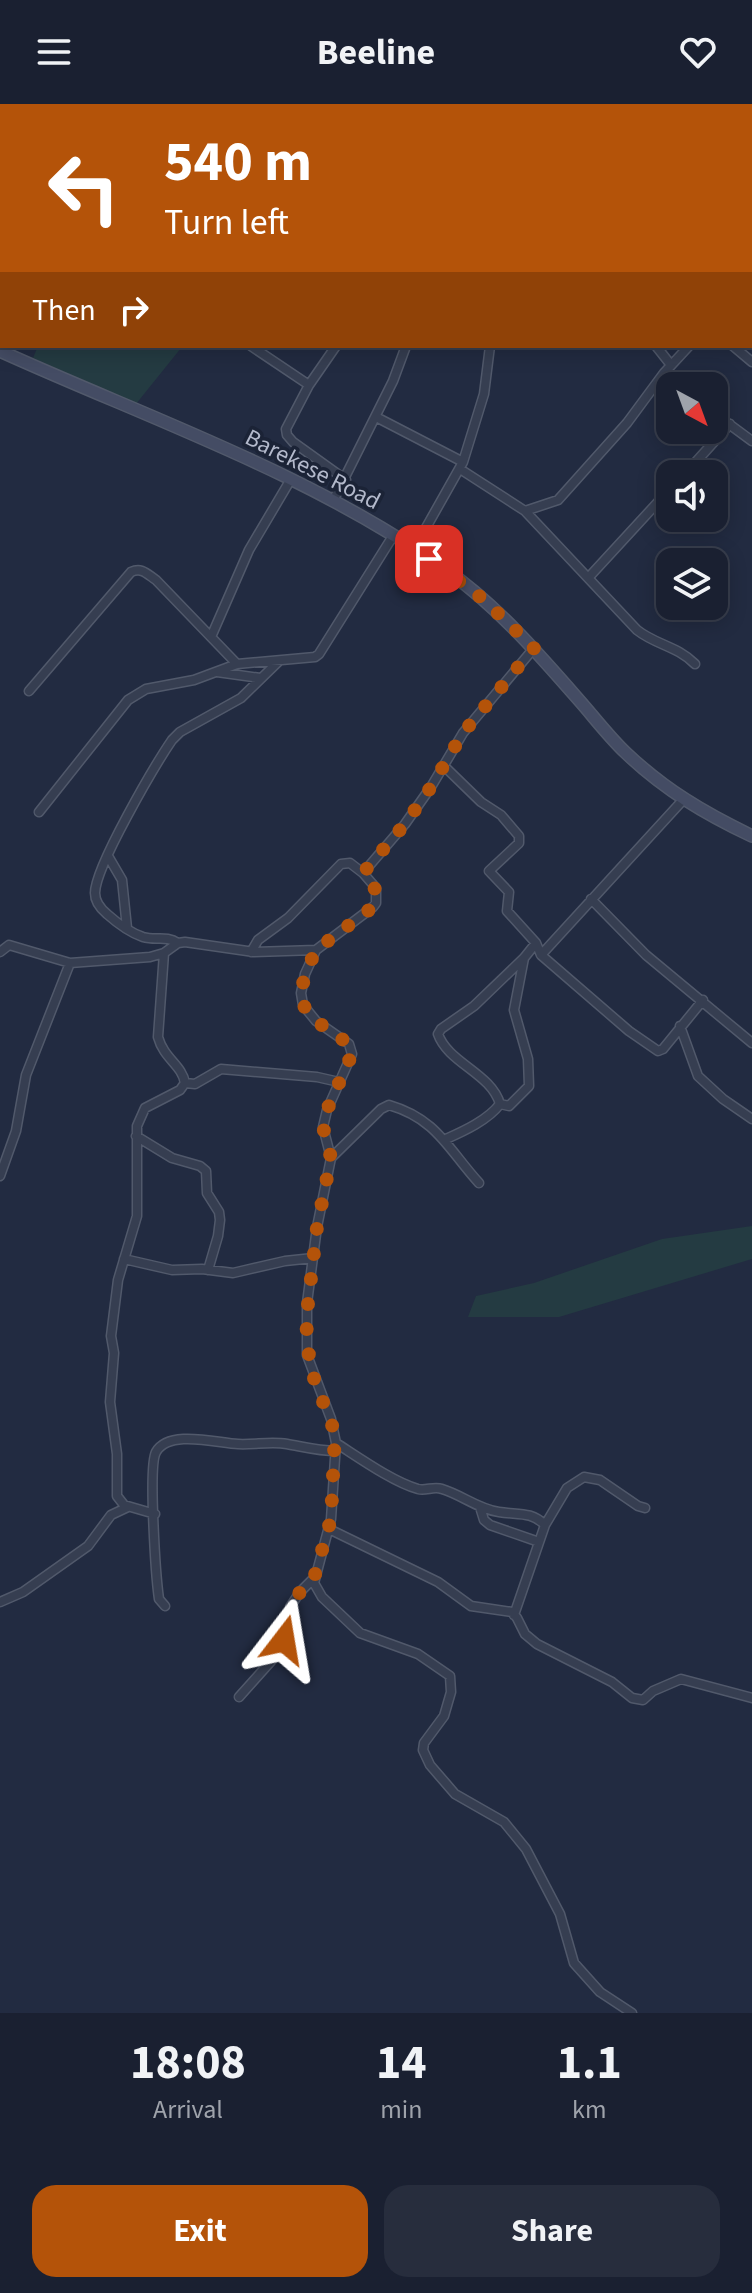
<!DOCTYPE html>
<style>
:root{--surface:#1a2031;--page:#272d3d;--text:#f1f3f6;--muted:#9fa3ab;--line:#383e4d;--accent:#b45309}
body{margin:0;font-family:"Source Sans 3",sans-serif;background:var(--page);color:var(--text);height:100vh;display:flex;flex-direction:column;font-size:30px;white-space:nowrap}
*{box-sizing:border-box;margin:0}
p{font-size:26px;color:var(--muted)}
.icon{flex:none;width:44px;height:44px;fill:none;stroke:currentColor;stroke-width:2;stroke-linecap:round;stroke-linejoin:round}
.map{position:relative;height:1909px;overflow:hidden}
.drawer{display:flex;flex-direction:column;background:var(--surface);flex:1}
.drawer>*{flex:none}
.top-card{position:absolute;left:0px;top:0px;width:752px;height:244px;box-shadow:0 4px 20px #0003,0 0 0 2px var(--line);background:#b45309;color:#fff;overflow:hidden}
.needle{width:52px;rotate:139deg}
.fabs{position:absolute;left:656px;top:268px;display:grid;gap:16px}
.fabs a{display:grid;place-items:center;width:72px;height:72px;border-radius:16px;background:var(--surface);box-shadow:0 4px 20px #0003,0 0 0 2px var(--line);font-size:40px}
.pin{position:absolute;display:grid;place-items:center;width:68px;height:68px;color:#fff;margin:-34px;border-radius:16px;box-shadow:0 4px 12px #0006}
.me{position:absolute;width:88px;margin:-44px;rotate:14deg;stroke-linejoin:round;filter:drop-shadow(0 0 6px #0008)}
.turn{display:flex;align-items:center;gap:28px;height:168px;padding:0 32px;font-size:36px}
.turn .icon{width:104px;height:104px;stroke-width:2.5}
.turn b{display:block;font-size:56px;line-height:68px}
.then{display:flex;align-items:center;height:76px;padding:0 32px;background:#0003;gap:16px;font-size:30px}
.eta{display:flex;justify-content:space-evenly;align-items:center;height:136px;text-align:center}
.eta b{font-size:48px;font-weight:700;line-height:56px}
.primary-button{display:flex;gap:16px;margin-top:auto;padding:16px 32px}
.primary-button a{flex:1;height:92px;border-radius:24px;background:var(--accent);color:#fff;font-size:32px;font-weight:700;line-height:92px;text-align:center}
.primary-button a+a{background:var(--page);color:var(--text)}
header{display:flex;justify-content:space-between;align-items:center;height:104px;padding:0 32px;background:var(--surface);font-size:36px;font-weight:700}
.map>svg:first-child{display:block}
.green{fill:#243b42}
.lines{fill:none;stroke-linecap:round;stroke-linejoin:round}
.street-casing{stroke:#51596b;stroke-width:11}
.secondary-casing{stroke:#51596b;stroke-width:14}
.street{stroke:#363e51;stroke-width:8}
.secondary{stroke:#444c64;stroke-width:11}
.route{stroke:#b45309;stroke-width:14;stroke-dasharray:0 25.2}
.labels{text-anchor:middle;stroke-width:7;stroke-linejoin:round;paint-order:stroke}
.street-label{font-size:24px;fill:#b3b9cb;stroke:#1b2336}
</style>
<header><svg class="icon" aria-label="menu" viewBox="0 0 24 24"><path d="M4 6h16M4 12h16M4 18h16"/></svg>Beeline<svg class="icon" aria-label="heart" viewBox="0 0 24 24"><path d="M12 20l-8-8c-3-5 5-10 8-4 3-6 11-1 8 4z"/></svg></header>
<div class="map">
<svg width="752" height="1909" viewBox="0 0 752 1909">
<rect width="100%" height="100%" fill="#222b41"/>
<!-- green -->
<path class="green" d="M38,242H177L181,244L136,300L33,254Z
M752,1122V1155L559,1213H468L476,1192L534,1179L662,1135Z"/>
<g class="lines">
<defs>
<path id="street" d="M473,0L474,2
M750,52L752,50
M750,183L752,181
M251,242L309,281
M336,242L309,281L286,325L287,331L293,338L346,376
M656,242L671,261
M733,242L752,258
M664,269L680,282
M714,309L752,337
M376,313L463,358
M460,365L525,407L637,526C656,541 677,542 695,560
M685,370L730,320
M334,395L393,277L406,242
M525,407L558,396L627,319L664,269L689,242
M414,445L463,358L484,290L490,242
M589,473L670,385
M211,533L249,446L291,375
M534,544L463,629L431,683L405,720L363,769L376,784V799L373,803L316,846L305,870L301,889L303,901L316,917L349,940L352,950L327,1006L323,1023L331,1054L317,1123L307,1199V1251L331,1315L336,1339L331,1415L314,1479L322,1493L360,1529L418,1550L450,1572L451,1588L444,1612L424,1639L423,1646L430,1661L455,1690L504,1718L526,1745L560,1810L574,1859L600,1888L632,1909
M217,568L260,574
M29,587L131,468C142,463 147,470 156,476L237,560
M444,662L481,698L501,711L519,732V739L489,767L509,788L507,807L536,839L541,851L629,927L658,947L663,945L703,896
M39,708L128,596L146,585L194,576L237,560L315,553L319,550L393,432
M108,752L122,776L127,824
M591,795L646,851L752,939
M178,839C166,831 156,837 143,833C131,829 116,818 107,810C101,805 95,798 95,789C95,763 155,661 172,636L180,628L241,594L279,557
M0,848L9,841L70,859L150,853L164,849L178,839L185,838L254,848L316,846
M251,848L258,836L288,814L341,760L350,759L363,769
M541,851L683,696
M680,922L698,972L723,995L752,1015
M185,979L195,980L221,965L317,973L339,978
M500,1000C491,969 448,959 438,930L441,925L474,902L524,854L536,839
M136,1032L172,1054L200,1062L206,1067L207,1089L219,1108L220,1116L218,1132L208,1166
M446,1035C464,1027 488,1016 500,1000L509,1002L529,982L528,955L514,906L524,854
M331,1054L381,1005L389,1001C437,1015 448,1045 479,1079
M0,1072L16,1027L26,971L70,859
M124,1155L172,1166L202,1165L233,1169L285,1157L313,1154
M336,1339C358,1353 393,1378 418,1385C426,1387 434,1382 442,1385C462,1391 478,1405 499,1408C518,1411 531,1407 545,1421L514,1511
M480,1403L484,1416L490,1421L539,1438
M155,1410L124,1401L117,1392V1350L110,1298L114,1249L111,1232L118,1176L137,1112V1022L145,1004L180,986L185,979C182,961 164,955 158,933L164,849
M545,1421L567,1384L584,1373L600,1376L638,1402L645,1404
M329,1425L438,1478L471,1502L512,1508L517,1514L525,1530L537,1540L612,1578L632,1594L643,1596L653,1587L681,1575L752,1594
M0,1498L23,1488L88,1442L111,1411L128,1403
M165,1502L159,1495C156,1474 148,1362 156,1348C169,1325 217,1339 238,1340C254,1341 271,1337 287,1340C304,1343 319,1347 336,1347
M239,1593L281,1546L290,1503L300,1488L314,1474"/>
<path id="secondary" d="M0,247C150,315 309,369 445,465C496,501 537,548 578,595C594,613 609,633 626,649C665,686 704,709 752,732"/>
</defs>
<!-- street casing -->
<use href="#street" class="street-casing"/>
<!-- secondary casing -->
<use href="#secondary" class="secondary-casing"/>
<!-- street -->
<use href="#street" class="street"/>
<!-- secondary -->
<use href="#secondary" class="secondary"/>
</g>
<g class="lines">
<!-- route -->
<path class="route" d="M284,1536L290,1503L300,1488L314,1474L331,1415L335,1329L310,1264L306,1217L317,1123L331,1054L323,1023L327,1006L352,950L349,940L316,917L303,901L301,889L305,870L316,846L373,803C382,789 372,780 363,769L405,720L431,683L463,629L534,544L483,495L429,455"/>
</g>
<g class="labels">
<!-- street labels -->
<g class="street-label">
<text transform="translate(313 365) rotate(27)" y="8">Barekese Road</text>
</g>
</g>
</svg>
<div class="fabs">
<a><svg class="needle" viewBox="-14 -14 28 28"><path d="M0-13l5 13h-10z" fill="#e53935"/><path d="M0 13l5-13h-10z" fill="#9fa3ab"/></svg></a>
<a><svg class="icon" aria-label="sound" viewBox="0 0 24 24"><path d="M4 9h4l5-4v14l-5-4H4zM17 9q2 3 0 6"/></svg></a>
<a><svg class="icon" aria-label="layers" viewBox="0 0 24 24"><path d="M12 4l9 5-9 5-9-5zM3 14l9 5 9-5"/></svg></a>
</div>
<div class="pin" style="left:429px;top:455px;background:#d93025"><svg class="icon" aria-label="arrive" viewBox="0 0 24 24"><path d="M6 21V4h12l-3 4 3 4H6"/></svg></div>
<svg class="me" style="left:284px;top:1536px" viewBox="-20 -20 40 40"><path d="M0-17L14 15 0 8-14 15z" fill="#b45309" stroke="#fff" stroke-width="4"/></svg>
<div class="top-card">
<div class="turn"><svg class="icon" aria-label="left" viewBox="0 0 24 24"><path d="M17 20v-9H6M10 6l-5 5 5 5"/></svg><div><b>540 m</b>Turn left</div></div>
<div class="then">Then<svg class="icon" aria-label="right" viewBox="0 0 24 24"><path d="M7 20v-9h11M14 6l5 5-5 5"/></svg></div>
</div>
</div>
<section class="drawer">
<div class="eta">
<div><b>18:08</b><p>Arrival</p></div>
<div><b>14</b><p>min</p></div>
<div><b>1.1</b><p>km</p></div>
</div>
<div class="primary-button"><a>Exit</a><a>Share</a></div>
</section>
